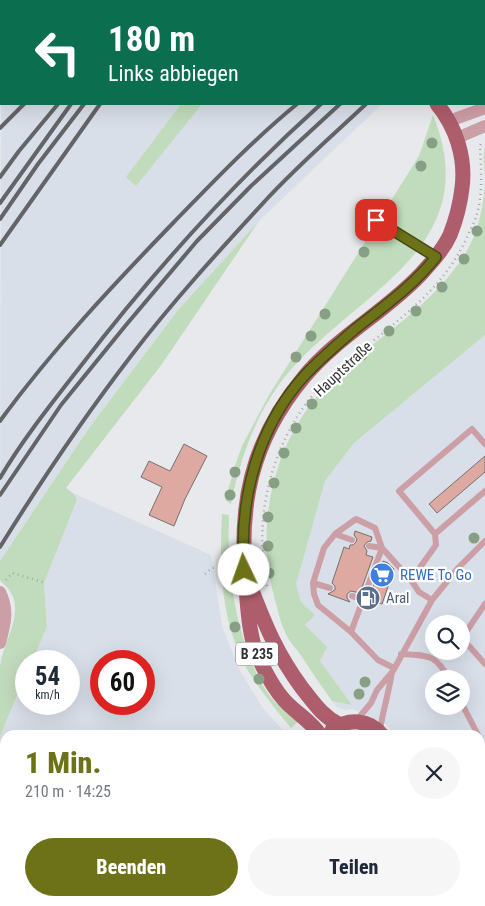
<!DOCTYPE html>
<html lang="de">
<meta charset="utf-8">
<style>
:root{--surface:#fff;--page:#f6f6f7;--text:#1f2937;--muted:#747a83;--accent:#6d7219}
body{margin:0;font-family:"Roboto Condensed",sans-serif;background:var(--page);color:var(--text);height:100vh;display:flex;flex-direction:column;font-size:19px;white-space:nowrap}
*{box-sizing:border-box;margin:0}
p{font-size:16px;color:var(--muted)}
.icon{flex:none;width:28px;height:28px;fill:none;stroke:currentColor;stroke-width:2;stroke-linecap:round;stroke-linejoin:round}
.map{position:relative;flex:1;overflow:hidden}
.drawer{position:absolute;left:0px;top:730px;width:485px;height:176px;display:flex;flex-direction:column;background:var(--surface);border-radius:15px 15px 0 0;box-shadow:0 5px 20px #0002}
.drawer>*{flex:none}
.hud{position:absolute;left:0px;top:0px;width:485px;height:105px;box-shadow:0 5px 20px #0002;background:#0b6e4f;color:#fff;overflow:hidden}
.fabs{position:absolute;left:425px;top:615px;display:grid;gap:10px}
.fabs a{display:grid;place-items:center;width:45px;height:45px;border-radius:50%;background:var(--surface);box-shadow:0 5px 20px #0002;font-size:25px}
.speed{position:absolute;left:15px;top:650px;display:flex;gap:10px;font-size:25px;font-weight:700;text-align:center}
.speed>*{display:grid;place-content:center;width:65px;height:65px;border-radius:50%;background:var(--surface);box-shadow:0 5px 20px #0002;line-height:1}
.speed small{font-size:12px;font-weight:400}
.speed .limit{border:8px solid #d22;background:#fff;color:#111}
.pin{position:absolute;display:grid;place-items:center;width:42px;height:42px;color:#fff;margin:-21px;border-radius:10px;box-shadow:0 2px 8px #0006}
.me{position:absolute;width:55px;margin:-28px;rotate:357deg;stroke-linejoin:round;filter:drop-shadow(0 0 4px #0008)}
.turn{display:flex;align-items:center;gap:18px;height:105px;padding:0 25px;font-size:22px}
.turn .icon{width:65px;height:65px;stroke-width:2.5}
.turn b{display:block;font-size:35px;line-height:42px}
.round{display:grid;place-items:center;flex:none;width:52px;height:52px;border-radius:26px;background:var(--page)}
.overview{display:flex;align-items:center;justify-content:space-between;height:85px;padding:0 25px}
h1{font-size:30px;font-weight:800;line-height:38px;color:var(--accent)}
.primary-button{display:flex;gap:10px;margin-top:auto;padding:10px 25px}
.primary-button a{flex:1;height:58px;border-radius:30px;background:var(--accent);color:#fff;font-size:20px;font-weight:800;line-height:58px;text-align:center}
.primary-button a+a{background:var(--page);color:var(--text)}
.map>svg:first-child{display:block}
.built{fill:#d8dfe8;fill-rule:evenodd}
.green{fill:#c1dcbc}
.building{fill:#dda9a0;stroke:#767271}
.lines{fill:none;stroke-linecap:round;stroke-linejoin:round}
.primary-tunnel{stroke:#c3c4c7;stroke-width:15;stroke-dasharray:15 8;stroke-linecap:butt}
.path{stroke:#a4a5a8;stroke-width:2.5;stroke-dasharray:1 4;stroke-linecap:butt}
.lane{stroke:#cc9ea5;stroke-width:6}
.street{stroke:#cc9ea5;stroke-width:12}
.primary{stroke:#ad5d6c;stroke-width:15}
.rail{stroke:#636467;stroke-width:4}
.tree{fill:#87a085}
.route-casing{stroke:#474a10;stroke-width:12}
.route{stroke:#6d7219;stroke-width:9}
.labels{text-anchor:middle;stroke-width:4.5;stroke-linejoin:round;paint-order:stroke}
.shield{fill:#fff;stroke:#6f7071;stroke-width:1}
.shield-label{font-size:14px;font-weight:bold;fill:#313234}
.street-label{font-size:15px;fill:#313234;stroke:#fff}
.shop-label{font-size:15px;fill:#366cbe;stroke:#fff;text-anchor:start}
.service-label{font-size:15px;fill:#4e5e75;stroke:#fff;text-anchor:start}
</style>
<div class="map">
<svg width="485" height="906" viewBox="0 0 485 906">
<rect width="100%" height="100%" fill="#e7e9ec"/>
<!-- built -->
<path class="built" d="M82,0H485V16L484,17V1H81Z
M1,86V104H382L259,221L178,310L89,428L0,561Z
M485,335V835L480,831V735H395L386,724L353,709L345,710L337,707L332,701L351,704L320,661L305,625L314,615L301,602L295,584L325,481L354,443ZM434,624H461V651H434ZM434,679H461V706H434Z
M73,493L211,555L222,626L239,669L262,707L287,735H5V901H480V893L485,896V906H0V736L26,674V704H69V661H32L47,627L44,583L77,501ZM101,661H144V704H101Z"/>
<!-- green -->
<path class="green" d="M181,104H202L136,186L126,177Z
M433,115C485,243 366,288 295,365C260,403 241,453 231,504L225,500L236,463L242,446L269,395L419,156Z
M485,147V335L354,443L325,481L296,584L301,602L315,615L305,625L327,647L320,661L352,705L332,701C321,685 310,670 300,654C295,647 288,640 285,632C281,624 279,615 277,607C256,539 267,467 307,409C317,396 327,382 339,372C384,333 443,298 471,243C480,224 484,202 485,181C485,170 482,158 485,147Z
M259,221L162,364L66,488L73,493L77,500L44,583L47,627L32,661H26V674L0,736C0,715 0,687 0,666C4,637 32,605 0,581V561L89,428L178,310Z
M222,514L229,515C227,563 232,609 249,655C255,672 263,689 275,702C283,710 292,714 300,720L291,728C275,709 260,690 247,669C221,623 219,566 222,514Z"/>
<!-- building -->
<path class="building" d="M184,444L207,456L185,499L174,526L149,515L162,487L141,477L149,461L170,471Z
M485,456V472L437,513L429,504Z
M355,531L372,537L371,541L367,542L364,546L367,551L366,555L373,557L360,593L351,591L347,594V598L350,602L328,594L335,590V586L332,583L344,547L349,549L350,545H353L356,542L357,539L354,535Z
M383,561L388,563L394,569L382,604L368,600Z"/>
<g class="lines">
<!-- primary-tunnel -->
<path class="primary-tunnel" d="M325,0L326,1"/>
<!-- path -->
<path class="path" d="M205,574L212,568L218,567
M6,580L12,573L46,583
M267,586C251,510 276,424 335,372C384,329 441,297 468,235C471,228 475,221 477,214C483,193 481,168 480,146L482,142
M480,773L485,782
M0,779L5,766"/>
<!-- lane -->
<path class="lane" d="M376,220L435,256
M485,444L472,429L399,491L435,534L485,491
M335,534L352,540
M411,580L436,545L435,534
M313,583L330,588
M352,596L363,599
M485,604L462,638L485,664
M351,632L382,548L369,546
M401,654C428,656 435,653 449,679
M394,668L378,660L351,632L318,605L314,594L313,583L324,548L335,534L356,519L375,528L382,548L411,580L419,592L432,600
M461,702L478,735
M356,721L371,703L377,690L393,671L432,600L459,567L485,541
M380,730C383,710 389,692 392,672
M480,738L485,750
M0,755L2,749L5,748
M24,906L26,901
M286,906L288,901"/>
<!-- street -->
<path class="street" d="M449,121L485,108
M457,138L485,126
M0,592C9,610 5,624 0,643"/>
<!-- primary -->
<path class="primary" d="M251,588C266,627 277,654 302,688C314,703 322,716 340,725
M332,730C348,718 369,719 382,735
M320,735C311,721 296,713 285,701C273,688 263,668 256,652C249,632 248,610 246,589C238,506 250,442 304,377C337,337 385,312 420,275C431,263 443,250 450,235C456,220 460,205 462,188C466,158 456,127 437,104
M480,859L485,863"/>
<!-- rail -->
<path class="rail" d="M91,1L92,0
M126,1L127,0
M151,1L153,0
M168,1L169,0
M180,1L181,0
M423,1L425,0
M442,1L443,0
M465,1L467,0
M484,6L485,5
M0,101L1,100
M0,128L24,104
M0,177L19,151L58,104
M0,203L71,104
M0,219L38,164L84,104
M0,245L100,104
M0,421C52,350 113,285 174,222C214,181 253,140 297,104
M0,478C23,439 52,403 80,367C152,273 232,184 321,104
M0,495L61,405L126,325L197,241L251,186L340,104
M0,547C41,481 84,417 131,356C172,302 219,251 265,201C296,167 332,136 366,104"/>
</g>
<!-- trees -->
<g class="tree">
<circle cx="432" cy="143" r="5.5"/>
<circle cx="421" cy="166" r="5.5"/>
<circle cx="391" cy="212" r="5.5"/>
<circle cx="477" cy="231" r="5.5"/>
<circle cx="377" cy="233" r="5.5"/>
<circle cx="364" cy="252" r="5.5"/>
<circle cx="464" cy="259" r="5.5"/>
<circle cx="442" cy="287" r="5.5"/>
<circle cx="416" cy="311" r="5.5"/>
<circle cx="325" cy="314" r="5.5"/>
<circle cx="389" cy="331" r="5.5"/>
<circle cx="311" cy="336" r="5.5"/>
<circle cx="362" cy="355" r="5.5"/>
<circle cx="296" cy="357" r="5.5"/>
<circle cx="331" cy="381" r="5.5"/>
<circle cx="312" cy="404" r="5.5"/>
<circle cx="296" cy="428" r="5.5"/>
<circle cx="284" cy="453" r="5.5"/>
<circle cx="235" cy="472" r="5.5"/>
<circle cx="274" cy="483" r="5.5"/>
<circle cx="230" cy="495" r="5.5"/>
<circle cx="268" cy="517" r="5.5"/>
<circle cx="474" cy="538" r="5.5"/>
<circle cx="268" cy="546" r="5.5"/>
<circle cx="269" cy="573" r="5.5"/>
<circle cx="428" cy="574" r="5.5"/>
<circle cx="227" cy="576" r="5.5"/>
<circle cx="235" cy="627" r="5.5"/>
<circle cx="247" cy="652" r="5.5"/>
<circle cx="259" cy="679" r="5.5"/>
<circle cx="365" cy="682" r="5.5"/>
<circle cx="359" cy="694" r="5.5"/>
</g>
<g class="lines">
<defs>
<path id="route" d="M244,570C239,500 257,427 306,374C321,358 338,344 354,330C383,307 413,286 436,257L376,220"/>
</defs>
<!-- route casing -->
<use href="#route" class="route-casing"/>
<!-- route -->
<use href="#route" class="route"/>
</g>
<!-- icons -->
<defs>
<symbol id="supermarket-disc" viewBox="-11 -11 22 22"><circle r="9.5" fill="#3f7fe0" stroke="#fff"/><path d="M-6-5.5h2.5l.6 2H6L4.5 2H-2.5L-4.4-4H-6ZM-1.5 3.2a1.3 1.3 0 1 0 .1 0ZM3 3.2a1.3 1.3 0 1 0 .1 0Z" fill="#fff"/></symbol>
<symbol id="fuel-disc" viewBox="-11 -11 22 22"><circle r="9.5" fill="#5c6f8a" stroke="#fff"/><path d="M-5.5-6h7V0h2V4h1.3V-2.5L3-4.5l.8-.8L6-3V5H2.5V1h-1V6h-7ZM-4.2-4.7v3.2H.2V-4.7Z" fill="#fff"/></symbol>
</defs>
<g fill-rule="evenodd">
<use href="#supermarket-disc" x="368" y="561" width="28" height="28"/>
<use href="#fuel-disc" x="354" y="584" width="28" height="28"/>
</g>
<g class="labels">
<!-- shield labels -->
<rect class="shield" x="236" y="642.5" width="42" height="23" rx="4"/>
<g class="shield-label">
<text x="257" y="659">B 235</text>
</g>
<!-- street labels -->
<g class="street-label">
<text transform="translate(343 369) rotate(-43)" y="5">Hauptstraße</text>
</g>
<!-- shop labels -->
<g class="shop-label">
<text x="400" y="580">REWE To Go</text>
</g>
<!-- service labels -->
<g class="service-label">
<text x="386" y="603">Aral</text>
</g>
</g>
</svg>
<div class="fabs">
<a><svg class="icon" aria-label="search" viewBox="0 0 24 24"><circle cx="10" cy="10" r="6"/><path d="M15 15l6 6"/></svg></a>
<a><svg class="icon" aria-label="layers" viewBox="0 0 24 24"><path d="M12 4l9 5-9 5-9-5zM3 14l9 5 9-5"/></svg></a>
</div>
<div class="speed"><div>54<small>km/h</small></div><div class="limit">60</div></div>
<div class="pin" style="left:376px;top:220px;background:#d93025"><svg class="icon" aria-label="arrive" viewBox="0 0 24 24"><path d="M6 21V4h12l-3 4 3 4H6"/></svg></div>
<svg class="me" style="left:244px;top:570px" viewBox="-20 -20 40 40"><circle r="19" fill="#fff"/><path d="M0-13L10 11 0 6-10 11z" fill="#6d7219"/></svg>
<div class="hud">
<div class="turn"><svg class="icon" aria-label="left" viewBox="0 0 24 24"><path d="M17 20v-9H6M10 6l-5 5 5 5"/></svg><div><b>180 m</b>Links abbiegen</div></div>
</div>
<section class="drawer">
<div class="overview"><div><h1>1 Min.</h1><p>210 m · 14:25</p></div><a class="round"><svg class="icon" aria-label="close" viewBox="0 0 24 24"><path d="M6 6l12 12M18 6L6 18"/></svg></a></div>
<div class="primary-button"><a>Beenden</a><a>Teilen</a></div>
</section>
</div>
